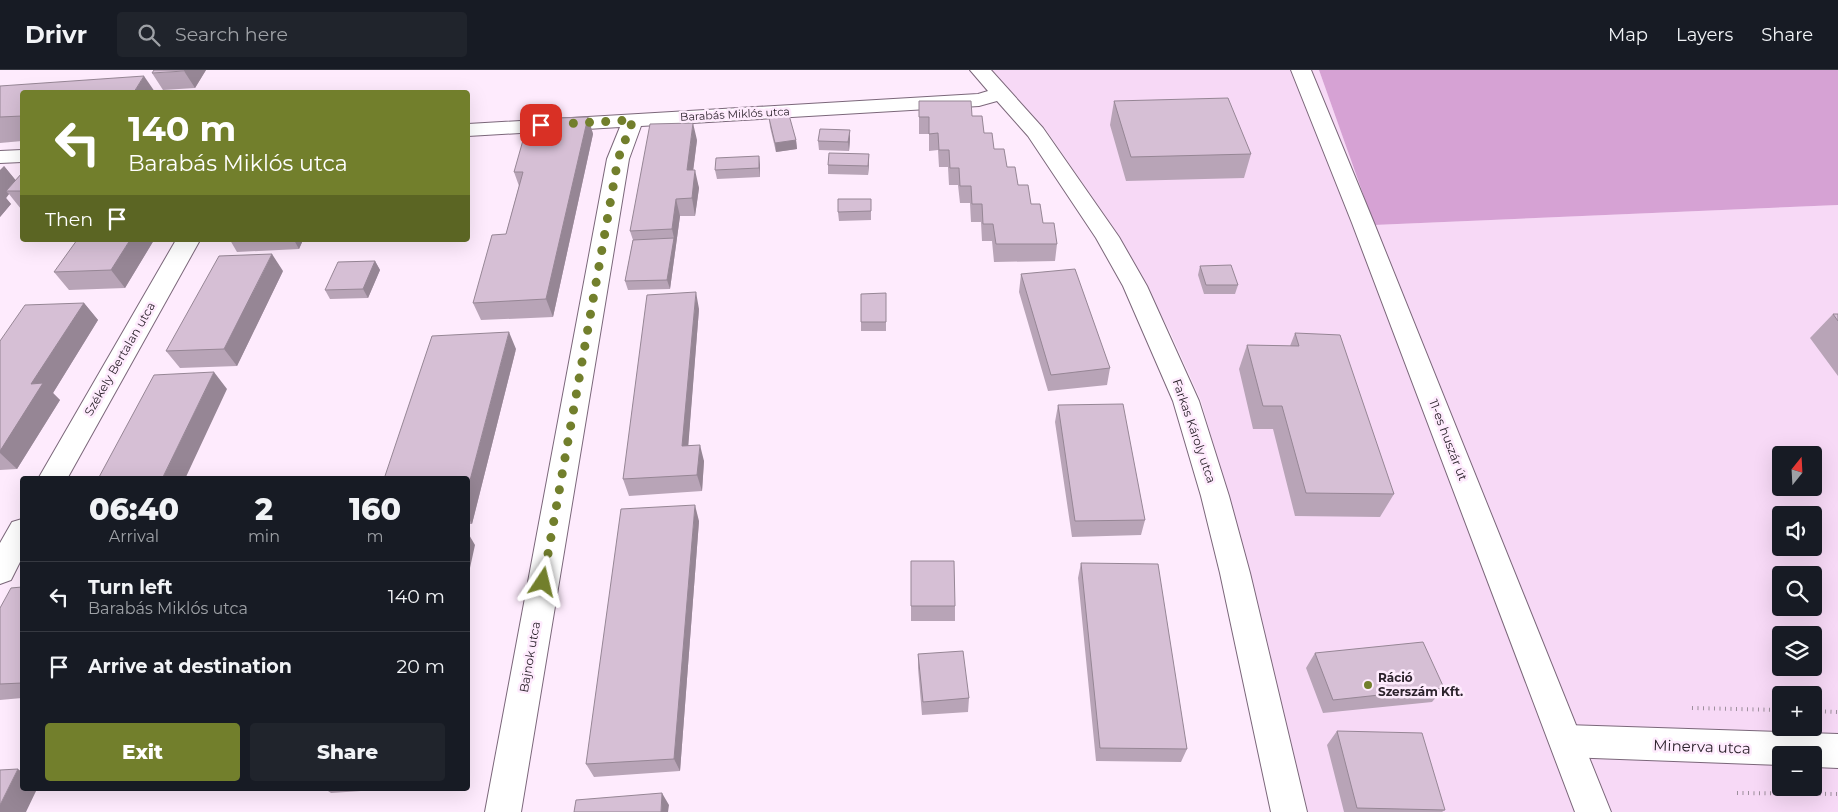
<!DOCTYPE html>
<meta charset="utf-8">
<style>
:root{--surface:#171b24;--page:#20242c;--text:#f1f3f6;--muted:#9ea1a6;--line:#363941;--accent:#727f2c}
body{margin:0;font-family:Montserrat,sans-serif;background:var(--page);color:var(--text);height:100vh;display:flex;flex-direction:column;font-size:19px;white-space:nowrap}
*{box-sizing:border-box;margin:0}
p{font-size:16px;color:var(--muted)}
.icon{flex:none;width:28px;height:28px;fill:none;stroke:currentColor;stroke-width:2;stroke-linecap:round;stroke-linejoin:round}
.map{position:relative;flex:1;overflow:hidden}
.details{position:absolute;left:20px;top:406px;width:450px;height:315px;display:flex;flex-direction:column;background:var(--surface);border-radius:5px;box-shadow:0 5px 20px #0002}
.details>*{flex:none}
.hud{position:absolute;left:20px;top:20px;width:450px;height:152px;border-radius:5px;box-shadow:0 5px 20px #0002;background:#727f2c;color:#fff;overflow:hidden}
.needle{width:32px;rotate:18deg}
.tools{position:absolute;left:1772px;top:376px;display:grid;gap:10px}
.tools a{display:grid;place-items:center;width:50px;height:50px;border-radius:5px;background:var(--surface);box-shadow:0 5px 20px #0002;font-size:25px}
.pin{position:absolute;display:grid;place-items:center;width:42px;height:42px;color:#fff;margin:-21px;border-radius:10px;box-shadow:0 2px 8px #0006}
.me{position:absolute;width:55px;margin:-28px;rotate:10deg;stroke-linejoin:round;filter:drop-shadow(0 0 4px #0008)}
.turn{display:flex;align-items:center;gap:18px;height:105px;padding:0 25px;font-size:22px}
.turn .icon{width:65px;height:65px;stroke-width:2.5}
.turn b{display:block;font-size:35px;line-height:42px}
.then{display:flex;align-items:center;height:48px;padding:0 25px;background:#0003;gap:10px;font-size:19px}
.eta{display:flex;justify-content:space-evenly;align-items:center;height:85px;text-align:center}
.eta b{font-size:30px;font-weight:800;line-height:35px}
.button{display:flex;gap:10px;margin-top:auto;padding:10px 25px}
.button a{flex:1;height:58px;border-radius:5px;background:var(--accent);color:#fff;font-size:20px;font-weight:800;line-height:58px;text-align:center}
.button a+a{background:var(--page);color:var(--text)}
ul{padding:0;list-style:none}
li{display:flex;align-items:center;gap:15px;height:70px;padding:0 25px;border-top:1px solid var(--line)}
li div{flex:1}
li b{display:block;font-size:19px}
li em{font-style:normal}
header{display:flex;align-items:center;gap:30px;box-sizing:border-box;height:70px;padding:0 25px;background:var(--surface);border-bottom:1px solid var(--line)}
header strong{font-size:24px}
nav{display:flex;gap:28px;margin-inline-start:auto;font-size:18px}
.search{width:350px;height:45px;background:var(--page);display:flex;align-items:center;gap:12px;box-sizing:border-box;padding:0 18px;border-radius:5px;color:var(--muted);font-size:19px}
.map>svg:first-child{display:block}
.built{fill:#f7d9f6;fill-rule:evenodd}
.forest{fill:#d6a2d4}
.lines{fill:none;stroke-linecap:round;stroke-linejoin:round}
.minor-casing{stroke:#7b677a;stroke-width:2}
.major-casing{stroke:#7b677a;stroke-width:2}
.path{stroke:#9d8f9c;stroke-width:4;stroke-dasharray:1 4.5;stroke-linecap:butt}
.minor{fill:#fff;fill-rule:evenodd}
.major{fill:#fff;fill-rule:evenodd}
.wall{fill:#b8a4b7}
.shaded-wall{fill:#968695}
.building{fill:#d6bfd5;stroke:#968695}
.route{stroke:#727f2c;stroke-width:9;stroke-dasharray:0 16.2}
.poi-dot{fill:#727f2c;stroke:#feebfd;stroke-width:2}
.labels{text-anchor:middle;stroke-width:5;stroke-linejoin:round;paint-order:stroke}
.far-street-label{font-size:11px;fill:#2c232c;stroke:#feebfd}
.street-label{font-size:12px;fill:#2c232c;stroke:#feebfd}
.poi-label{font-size:12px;font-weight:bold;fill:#2c232c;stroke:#feebfd;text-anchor:start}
.near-street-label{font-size:15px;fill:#2c232c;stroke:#feebfd}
</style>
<header>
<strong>Drivr</strong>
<div class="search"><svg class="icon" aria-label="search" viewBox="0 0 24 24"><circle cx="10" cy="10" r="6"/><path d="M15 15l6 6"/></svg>Search here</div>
<nav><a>Map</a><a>Layers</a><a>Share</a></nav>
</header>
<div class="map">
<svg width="1838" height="742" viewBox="0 0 1838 742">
<rect width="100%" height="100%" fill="#feebfd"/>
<!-- built -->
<path class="built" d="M991,0H1319L1374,155L1838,135V742H1308L1250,503L1201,331L1170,262L1119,166L1046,60ZM1781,385H1814V418H1781ZM1781,445H1814V478H1781ZM1781,505H1814V538H1781ZM1781,565H1814V598H1781ZM1781,625H1814V658H1781ZM1781,685H1814V718H1781Z"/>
<!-- forest -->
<path class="forest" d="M1319,0H1838V135L1374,155Z"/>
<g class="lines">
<defs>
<path id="minor" d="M970,0H991L1043,58L1119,167L1147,216L1199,331L1229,426L1250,503L1307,742H1271L1220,503L1201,426L1173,331L1123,216L1096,168L1028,66L997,31L979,36L641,56L629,89L521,742H485L607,89L620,57L468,66V54L978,24L988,21Z
M22,80V92L0,93V81Z
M176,170H200L67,409H38Z
M22,449V488L11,510L0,514V473L12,452Z
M1566,655L1838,664V698L1814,697V685H1781V695L1566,687L1554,683L1549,671L1554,659Z"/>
<path id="major" d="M1291,0H1311L1374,153L1611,742H1575L1352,153Z"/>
</defs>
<!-- minor casing -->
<use href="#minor" class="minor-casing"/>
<!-- major casing -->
<use href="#major" class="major-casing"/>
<!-- path -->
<path class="path" d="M1692,638L1781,640
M1814,641L1838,642
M1737,723L1838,724"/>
<!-- minor -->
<use href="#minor" class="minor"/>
<!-- major -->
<use href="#major" class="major"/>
</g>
<!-- wall -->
<path class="wall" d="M206,0L195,18L163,20L152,3Z
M0,16L22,22V71L0,73Z
M919,31L972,46L1057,174L1055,191L994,192L992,171H982L981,152H971L970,133H960L958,115H949L948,97H939L938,80L929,81V64H919Z
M1114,31L1251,84L1244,108L1126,111L1110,55Z
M588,47L593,64L553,247L481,250L473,233L506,164L519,116L514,102Z
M769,48L796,70L797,79L776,82L770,57Z
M850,69L849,81L819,80L818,71Z
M697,70L693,100L699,118L695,146H680L670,219L628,220L625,211L633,170L630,161Z
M869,84V93L868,105L828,104V95Z
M760,95V107L717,109L715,100Z
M4,96L16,111L22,103V139H21L9,124L6,128L11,134L0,147Z
M871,129V150L839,151L838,142Z
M154,170L125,218L69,220L54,202Z
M230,170H303L299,179L237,182Z
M375,191L380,200L368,228L330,229L325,220Z
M1200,196L1238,215L1235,224H1204L1198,205Z
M283,201L237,296L180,298L166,281Z
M1021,204L1110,298L1107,315L1048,321L1019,222Z
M886,223V261H861V252Z
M84,233L98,250L53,323L60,330L17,399L0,400V271Z
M699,239L688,375L704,391L702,421L629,426L623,409Z
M1833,244H1838V306L1810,268Z
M1295,263L1394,424L1380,447L1295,446L1273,359H1253L1239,299L1247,275L1290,276Z
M516,279L472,454H468V409Z
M1058,335L1145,450L1141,465L1072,467L1055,352Z
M699,451L680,701L594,707L586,694Z
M911,491L955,536V551H911Z
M1081,493L1187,679L1181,692L1096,691L1078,508Z
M22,517V628L0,630V538Z
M1315,583L1444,618L1432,632L1323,643L1306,598Z
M918,584L969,628L968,642L922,645L918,598Z
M1337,661L1445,740L1442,742H1344L1327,675Z
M325,719H391L331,723Z"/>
<!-- shaded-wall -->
<path class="shaded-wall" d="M185,0H206L195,18L184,1Z
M144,6L155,22H134Z
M588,47L593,64L553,247L546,229Z
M693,53L697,70L691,118L687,100Z
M850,60V69L849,81L848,72Z
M796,70L797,79L776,82L775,73Z
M869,84V93L868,105V96Z
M759,86L760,95V107L759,98Z
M4,96L18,113L6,121L9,124L6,128L11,134L0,147V100Z
M695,100L699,118L695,146L692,128Z
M676,129L680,146L670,219L667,210L674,168L672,159Z
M130,170H154L125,218L111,200Z
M294,170H303L299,179Z
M272,184L283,201L237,296L224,279Z
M375,191L380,200L368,228L363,219Z
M696,222L699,239L687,392L682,376Z
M84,233L98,250L53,323L60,330L17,399L0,383V381L31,314Z
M509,262L516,279L472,454L468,447V418Z
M214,302L227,319L185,409H162Z
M700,375L704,391L702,421L697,405Z
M695,435L699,451L680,701L674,689Z
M468,463L475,475L468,507Z
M18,699L22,702V719H37L26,742H0V735Z
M662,723L669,735L668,742H661Z"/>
<!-- building -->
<path class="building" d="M154,0H185L184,1L152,3Z
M144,6L134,22H22V46L0,47V16Z
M1228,28L1251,84L1131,87L1114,31Z
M919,31H971L972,46H982L984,63H992L994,79H1004L1007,97H1015L1018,115H1028L1031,134H1040L1043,153H1054L1057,174H996L993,154H983L982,134H972L971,116H960L959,98H950L949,80H939L938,63L929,64V47H919Z
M789,45L796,70L775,73L769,48Z
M588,47L546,229L473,233L492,165L506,164L523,102H514L529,49Z
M693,53L687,100H695L692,128L676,129L672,159L630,161L650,54Z
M820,59L850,60L848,72L818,71Z
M829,83L869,84L868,96L828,95Z
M759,86V98L715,100L716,88Z
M22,103V121H6Z
M838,129H871V141L838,142Z
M674,168L667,210L625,211L633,170Z
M77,170H130L111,200L54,202Z
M272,184L224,279L166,281L219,186Z
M375,191L363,219L325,220L338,192Z
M1231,195L1238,215H1206L1200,196Z
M1075,199L1110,298L1051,305L1021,204Z
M696,222L682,376L700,375L697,405L623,409L647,225Z
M886,223V252H861V224Z
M84,233L31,314L43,313L0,381V271L25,235Z
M1833,244H1838V251Z
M509,262L468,418V409H384L432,266Z
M1295,263L1340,265L1394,424L1306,423L1282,336H1263L1247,275L1299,276Z
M214,302L162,409H98L154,305Z
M1123,334L1145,450L1075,451L1058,335Z
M695,435L674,689L586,694L621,439Z
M911,491H954L955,536H911Z
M1081,493L1158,494L1187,679L1100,678Z
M22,517V613L0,614V538L11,518Z
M1423,572L1444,618L1333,630L1315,583Z
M963,581L969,628L923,632L918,584Z
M1337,661L1422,663L1445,740L1357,738Z
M18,699L0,735V700Z
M662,723L661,742H574L576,730Z"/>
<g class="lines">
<!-- route -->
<path class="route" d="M541,55L633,50L618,89L543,512"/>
</g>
<!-- markers -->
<circle class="poi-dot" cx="1368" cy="615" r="5"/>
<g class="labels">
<!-- far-street labels -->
<g class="far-street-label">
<text transform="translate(735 44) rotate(-3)" y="4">Barabás Miklós utca</text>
</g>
<!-- street labels -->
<g class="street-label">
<text transform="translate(120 289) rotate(-60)" y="4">Székely Bertalan utca</text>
<text transform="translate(1194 361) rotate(71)" y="4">Farkas Károly utca</text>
<text transform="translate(1448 370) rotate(69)" y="4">11-es huszár út</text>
<text transform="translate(530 587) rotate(-80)" y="4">Bajnok utca</text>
</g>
<!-- poi labels -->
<g class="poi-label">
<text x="1378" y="612">Ráció<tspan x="1378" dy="14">Szerszám Kft.</tspan></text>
</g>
<!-- near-street labels -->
<g class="near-street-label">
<text transform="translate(1702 677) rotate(2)" y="5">Minerva utca</text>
</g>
</g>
</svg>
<div class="tools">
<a><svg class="needle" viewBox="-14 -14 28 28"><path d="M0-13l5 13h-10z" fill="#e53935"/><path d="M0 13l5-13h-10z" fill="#9ea1a6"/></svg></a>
<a><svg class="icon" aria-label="sound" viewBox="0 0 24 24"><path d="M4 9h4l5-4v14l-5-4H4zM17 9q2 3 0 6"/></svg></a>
<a><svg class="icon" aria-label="search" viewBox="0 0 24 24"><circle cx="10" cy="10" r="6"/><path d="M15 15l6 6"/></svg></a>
<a><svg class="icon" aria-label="layers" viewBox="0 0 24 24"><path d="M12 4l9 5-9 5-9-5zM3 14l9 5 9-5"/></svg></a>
<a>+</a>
<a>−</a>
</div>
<div class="pin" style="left:541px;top:55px;background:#d93025"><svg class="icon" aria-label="arrive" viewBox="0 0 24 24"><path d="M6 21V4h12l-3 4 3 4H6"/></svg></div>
<svg class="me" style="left:543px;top:512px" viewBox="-20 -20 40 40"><path d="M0-17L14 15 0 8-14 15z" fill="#727f2c" stroke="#fff" stroke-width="4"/></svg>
<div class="hud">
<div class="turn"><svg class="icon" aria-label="left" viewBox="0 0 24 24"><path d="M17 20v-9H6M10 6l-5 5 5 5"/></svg><div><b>140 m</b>Barabás Miklós utca</div></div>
<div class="then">Then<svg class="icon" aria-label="arrive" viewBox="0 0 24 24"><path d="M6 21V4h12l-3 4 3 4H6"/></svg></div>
</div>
<section class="details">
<div class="eta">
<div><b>06:40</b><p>Arrival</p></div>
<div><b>2</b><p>min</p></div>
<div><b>160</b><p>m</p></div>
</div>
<ul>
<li><svg class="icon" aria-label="left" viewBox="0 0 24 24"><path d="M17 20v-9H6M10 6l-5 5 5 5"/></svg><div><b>Turn left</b><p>Barabás Miklós utca</p></div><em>140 m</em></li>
<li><svg class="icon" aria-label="arrive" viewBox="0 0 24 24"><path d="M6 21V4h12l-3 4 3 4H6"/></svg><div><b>Arrive at destination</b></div><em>20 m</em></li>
</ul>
<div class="button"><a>Exit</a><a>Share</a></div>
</section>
</div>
